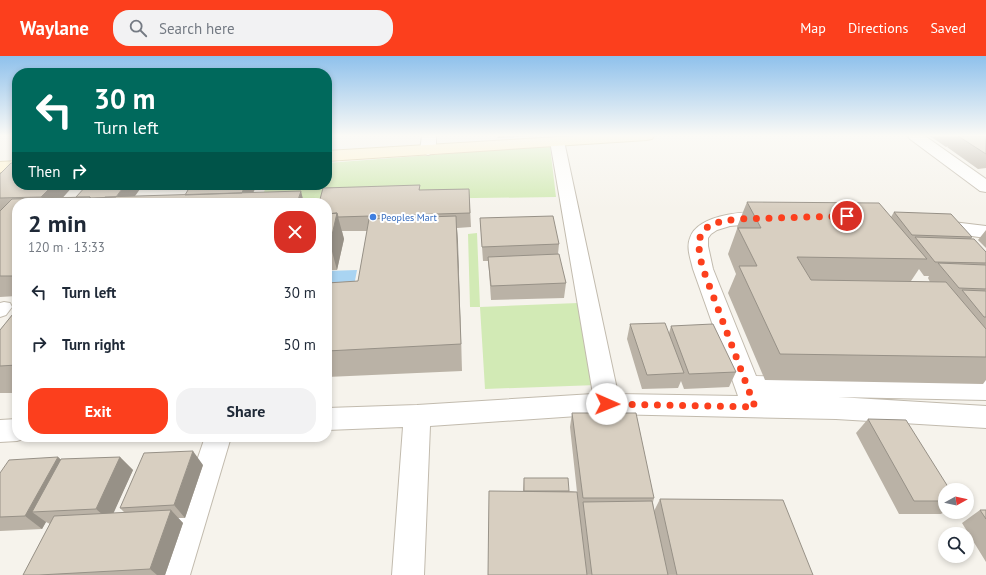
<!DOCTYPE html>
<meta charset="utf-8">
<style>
:root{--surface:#fff;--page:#f2f2f3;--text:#1f2937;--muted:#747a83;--accent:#fc3f1d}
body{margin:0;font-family:"PT Sans",sans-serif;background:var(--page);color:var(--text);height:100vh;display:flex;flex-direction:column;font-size:15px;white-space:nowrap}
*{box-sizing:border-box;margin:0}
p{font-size:13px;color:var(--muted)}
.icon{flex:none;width:22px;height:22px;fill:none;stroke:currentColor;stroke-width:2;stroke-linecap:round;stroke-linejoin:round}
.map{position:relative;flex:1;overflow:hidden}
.sheet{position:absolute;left:12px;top:142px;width:320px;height:244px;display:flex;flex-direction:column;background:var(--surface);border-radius:16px;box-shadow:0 2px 6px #0003}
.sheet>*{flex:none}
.hud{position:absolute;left:12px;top:12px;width:320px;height:122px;border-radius:16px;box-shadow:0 2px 6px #0003;background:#00695c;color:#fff;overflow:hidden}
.needle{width:26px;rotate:82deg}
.controls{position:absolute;left:938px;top:427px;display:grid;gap:8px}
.controls a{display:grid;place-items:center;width:36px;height:36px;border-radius:50%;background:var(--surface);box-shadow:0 2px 6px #0003;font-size:20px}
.pin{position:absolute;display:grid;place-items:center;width:34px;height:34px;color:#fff;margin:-17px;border:2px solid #fff;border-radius:50%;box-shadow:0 1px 4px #0007}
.me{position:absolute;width:44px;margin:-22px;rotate:91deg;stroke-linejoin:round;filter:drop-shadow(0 0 3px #0008)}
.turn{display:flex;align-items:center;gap:14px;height:84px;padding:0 16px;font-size:18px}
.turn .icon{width:52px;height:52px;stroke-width:2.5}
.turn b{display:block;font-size:28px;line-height:34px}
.then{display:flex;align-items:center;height:38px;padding:0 16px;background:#0003;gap:8px;font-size:15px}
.round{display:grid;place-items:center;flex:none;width:42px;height:42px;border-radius:16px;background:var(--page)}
.summary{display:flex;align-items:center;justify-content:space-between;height:68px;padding:0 16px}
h1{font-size:24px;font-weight:700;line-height:30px}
.action{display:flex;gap:8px;margin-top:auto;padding:8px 16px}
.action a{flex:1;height:46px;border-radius:16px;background:var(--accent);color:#fff;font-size:16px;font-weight:700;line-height:46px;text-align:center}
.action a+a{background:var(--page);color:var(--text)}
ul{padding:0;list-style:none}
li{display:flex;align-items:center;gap:12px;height:52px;padding:0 16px}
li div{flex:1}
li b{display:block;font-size:15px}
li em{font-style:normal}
header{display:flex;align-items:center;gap:24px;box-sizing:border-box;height:56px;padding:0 20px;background:var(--accent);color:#fff}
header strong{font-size:19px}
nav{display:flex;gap:22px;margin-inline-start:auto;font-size:14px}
.search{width:280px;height:36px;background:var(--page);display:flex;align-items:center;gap:10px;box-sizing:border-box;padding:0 14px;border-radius:16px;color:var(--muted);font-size:15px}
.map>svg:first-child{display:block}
.green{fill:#d2eab5}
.water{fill:#a9d4f2}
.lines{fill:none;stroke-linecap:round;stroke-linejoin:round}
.lane-casing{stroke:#c2bbae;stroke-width:2}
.street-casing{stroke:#c2bbae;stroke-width:2}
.secondary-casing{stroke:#d6c79b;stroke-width:2}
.lane{fill:#fff;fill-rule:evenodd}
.street{fill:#fff;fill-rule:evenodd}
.secondary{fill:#fff3cd;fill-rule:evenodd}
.wall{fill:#bab2a6;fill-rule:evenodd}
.shaded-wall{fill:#979187}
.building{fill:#d8cfc1;stroke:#979187}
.route{stroke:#fc3f1d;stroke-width:7;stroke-dasharray:0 12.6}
.shop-dot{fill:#3f7fe0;stroke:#fff;stroke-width:1.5}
.labels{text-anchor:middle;stroke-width:4;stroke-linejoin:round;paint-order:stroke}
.shop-label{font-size:10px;fill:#366cbe;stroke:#fff;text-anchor:start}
</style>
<header>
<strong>Waylane</strong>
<div class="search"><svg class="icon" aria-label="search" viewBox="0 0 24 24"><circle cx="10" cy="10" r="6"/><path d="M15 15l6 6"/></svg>Search here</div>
<nav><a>Map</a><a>Directions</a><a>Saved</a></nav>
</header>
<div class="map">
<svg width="986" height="519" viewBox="0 0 986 519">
<rect width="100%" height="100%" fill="#f6f3ec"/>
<!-- green -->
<path class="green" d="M550,90L556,141L260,145L267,129H327V107Z
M477,177L480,251L578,247L597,329L485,333L480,251H470L468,178Z"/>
<!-- water -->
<path class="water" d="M357,214L353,235L327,236V215Z"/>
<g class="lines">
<defs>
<path id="lane" d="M4,246L10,247L12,251L6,259L0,261V247Z"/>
<path id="street" d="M422,80H436V94L433,97L428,99L423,97L420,94Z
M908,80H925L986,123V136L980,135L910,83Z
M557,81L562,82L564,85L618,338L738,340L693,213C691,204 686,192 690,182C698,157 754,153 776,158L779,162L776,166L730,170L717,174L711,178L708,182V190L713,213L756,320L986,324V344L838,341L986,350V372L836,363L607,358L430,370L424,519H392L403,371L327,374V352L417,349L593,338L550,85L552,82Z
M936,164L986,170V182L929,174L927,170L929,166Z
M17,363V381L26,382L17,385L0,386V364Z
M205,381H231L190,519H158Z"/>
<path id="secondary" d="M576,80H654L652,83L647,84L327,105V95Z
M17,105V115L0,116V106Z"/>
</defs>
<!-- lane casing -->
<use href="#lane" class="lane-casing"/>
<!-- street casing -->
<use href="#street" class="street-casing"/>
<!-- secondary casing -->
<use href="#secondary" class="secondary-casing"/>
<!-- lane -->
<use href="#lane" class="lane"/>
<!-- street -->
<use href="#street" class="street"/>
<!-- secondary -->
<use href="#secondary" class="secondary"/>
</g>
<!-- wall -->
<path class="wall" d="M497,80H536L498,82Z
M930,80H986V112L978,113L947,91L948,90L946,91Z
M0,118L74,129L63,141L135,140L185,139L191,129H257L253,136L304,147H17V240L0,241Z
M420,129V134L469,133L471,171L457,172L462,315L327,321V227L358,225L367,175H342L344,183L337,214H327V147Z
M747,146L891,161L894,156L972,181L971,183L986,196V324L983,328L765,324L728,237L736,218L728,198L737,173V171ZM919,213L924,220H929L928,222L930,226L911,225Z
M480,162L559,188L558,198L566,227L564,242L491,244L489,215L488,205H483L481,176Z
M986,174V192L978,184Z
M17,253V337H0V274Z
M630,268L669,277L671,270L736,316L729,331L684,333L681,325L678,332L642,333L627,283Z
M572,357L654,442L653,446L654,455L660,443L813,519H587L523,435L524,422L569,435L577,436L570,371Z
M868,363L945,434V455L941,458H899L856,377Z
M58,401L61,404L120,401L133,414L113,457H125L120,452L203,409L185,462H178L183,467L165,519H23L50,468L46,466L42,473L0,475V417Z
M980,454H986V506L962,467Z"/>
<!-- shaded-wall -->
<path class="shaded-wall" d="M53,129H74L58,147H46L41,141Z
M125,129H143L130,147L116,141Z
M245,129H257L248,147L241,137Z
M301,135L304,147H297Z
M90,141L94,147H84Z
M337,157L344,183L337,214L330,188Z
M456,160L458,186L462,315L461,288Z
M193,395L203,409L185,462L174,449Z
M58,401L73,415L32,456L46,466L42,473L25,460Z
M120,401L133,414L110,465L96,453Z
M171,454L183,467L165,519H157L150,513Z"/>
<!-- building -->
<path class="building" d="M958,80H986V98Z
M11,107H17V129H53L41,141L0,142V118Z
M87,129H125L116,141L91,142L90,141H76Z
M191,129H245L242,137L185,139Z
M420,129L419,134L469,133L470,157L338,161L337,157L327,158V147H319L323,132Z
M301,135L297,147H100L105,141Z
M90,141L84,147H17V220H0V155L12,143Z
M747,146L879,147L927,203L797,201L811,224L946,226L986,273V301L780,298L739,210H757L738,172H761Z
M894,156L951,158L972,181L912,179Z
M337,157L330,188H327V158Z
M456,160L461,288L327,295V227L358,225L369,163Z
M553,160L559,188L482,191L480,162Z
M915,181L974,183L986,196V207L935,206Z
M559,198L566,227L491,230L488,201Z
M938,207L986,209V233L959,232Z
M962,234L986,235V261H984Z
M17,253V309L0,310V274Z
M665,267L684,317L647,319L630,268Z
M713,268L736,316L689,318L671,270Z
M572,357H636L654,442H583Z
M868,363L906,364L950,434H945V445H914Z
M193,395L174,449L120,452L144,397Z
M58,401L25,460L0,461V417L9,404Z
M120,401L96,453L32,456L61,403Z
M524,422H568L569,435H524Z
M489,435L577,436L587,519H488Z
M660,443L783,444L813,519H677Z
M652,445L668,519H592L583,446Z
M171,454L150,513L39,519H23L54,460Z
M980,454H986V463Z"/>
<!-- sky -->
<linearGradient id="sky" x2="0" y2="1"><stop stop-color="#8fc1ec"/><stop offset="0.52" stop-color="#fbfaf6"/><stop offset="1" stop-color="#fbfaf6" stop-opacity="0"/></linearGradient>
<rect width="986" height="153" fill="url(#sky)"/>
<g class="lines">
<!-- route -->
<path class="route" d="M607,348L755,351L703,213C693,176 701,167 738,163L847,160"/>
</g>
<!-- markers -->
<circle class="shop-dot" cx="373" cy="161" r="4"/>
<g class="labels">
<!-- shop labels -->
<g class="shop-label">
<text x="381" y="165">Peoples Mart</text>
</g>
</g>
</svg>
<div class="controls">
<a><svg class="needle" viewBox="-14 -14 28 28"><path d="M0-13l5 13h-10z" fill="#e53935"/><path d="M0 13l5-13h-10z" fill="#747a83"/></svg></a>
<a><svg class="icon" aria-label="search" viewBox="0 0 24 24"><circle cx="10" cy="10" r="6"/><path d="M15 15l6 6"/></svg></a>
</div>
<div class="pin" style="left:847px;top:160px;background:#d93025"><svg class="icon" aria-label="arrive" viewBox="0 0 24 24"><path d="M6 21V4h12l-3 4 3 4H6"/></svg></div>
<svg class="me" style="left:607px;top:348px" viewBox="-20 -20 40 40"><circle r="19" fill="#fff"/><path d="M0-13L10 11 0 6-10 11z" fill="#fc3f1d"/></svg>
<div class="hud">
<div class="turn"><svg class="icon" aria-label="left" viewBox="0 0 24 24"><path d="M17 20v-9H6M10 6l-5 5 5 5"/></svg><div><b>30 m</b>Turn left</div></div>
<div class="then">Then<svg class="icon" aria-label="right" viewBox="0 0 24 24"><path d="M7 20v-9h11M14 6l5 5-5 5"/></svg></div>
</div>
<section class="sheet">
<div class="summary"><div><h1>2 min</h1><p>120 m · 13:33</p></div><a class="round" style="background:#d93025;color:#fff"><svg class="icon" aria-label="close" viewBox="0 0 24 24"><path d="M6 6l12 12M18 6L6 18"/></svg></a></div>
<ul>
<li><svg class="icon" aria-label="left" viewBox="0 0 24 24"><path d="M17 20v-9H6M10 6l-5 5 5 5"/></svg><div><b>Turn left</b></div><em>30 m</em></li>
<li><svg class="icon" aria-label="right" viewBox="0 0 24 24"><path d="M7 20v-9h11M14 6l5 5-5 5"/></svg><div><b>Turn right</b></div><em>50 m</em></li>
</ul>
<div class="action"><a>Exit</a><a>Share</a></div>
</section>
</div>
